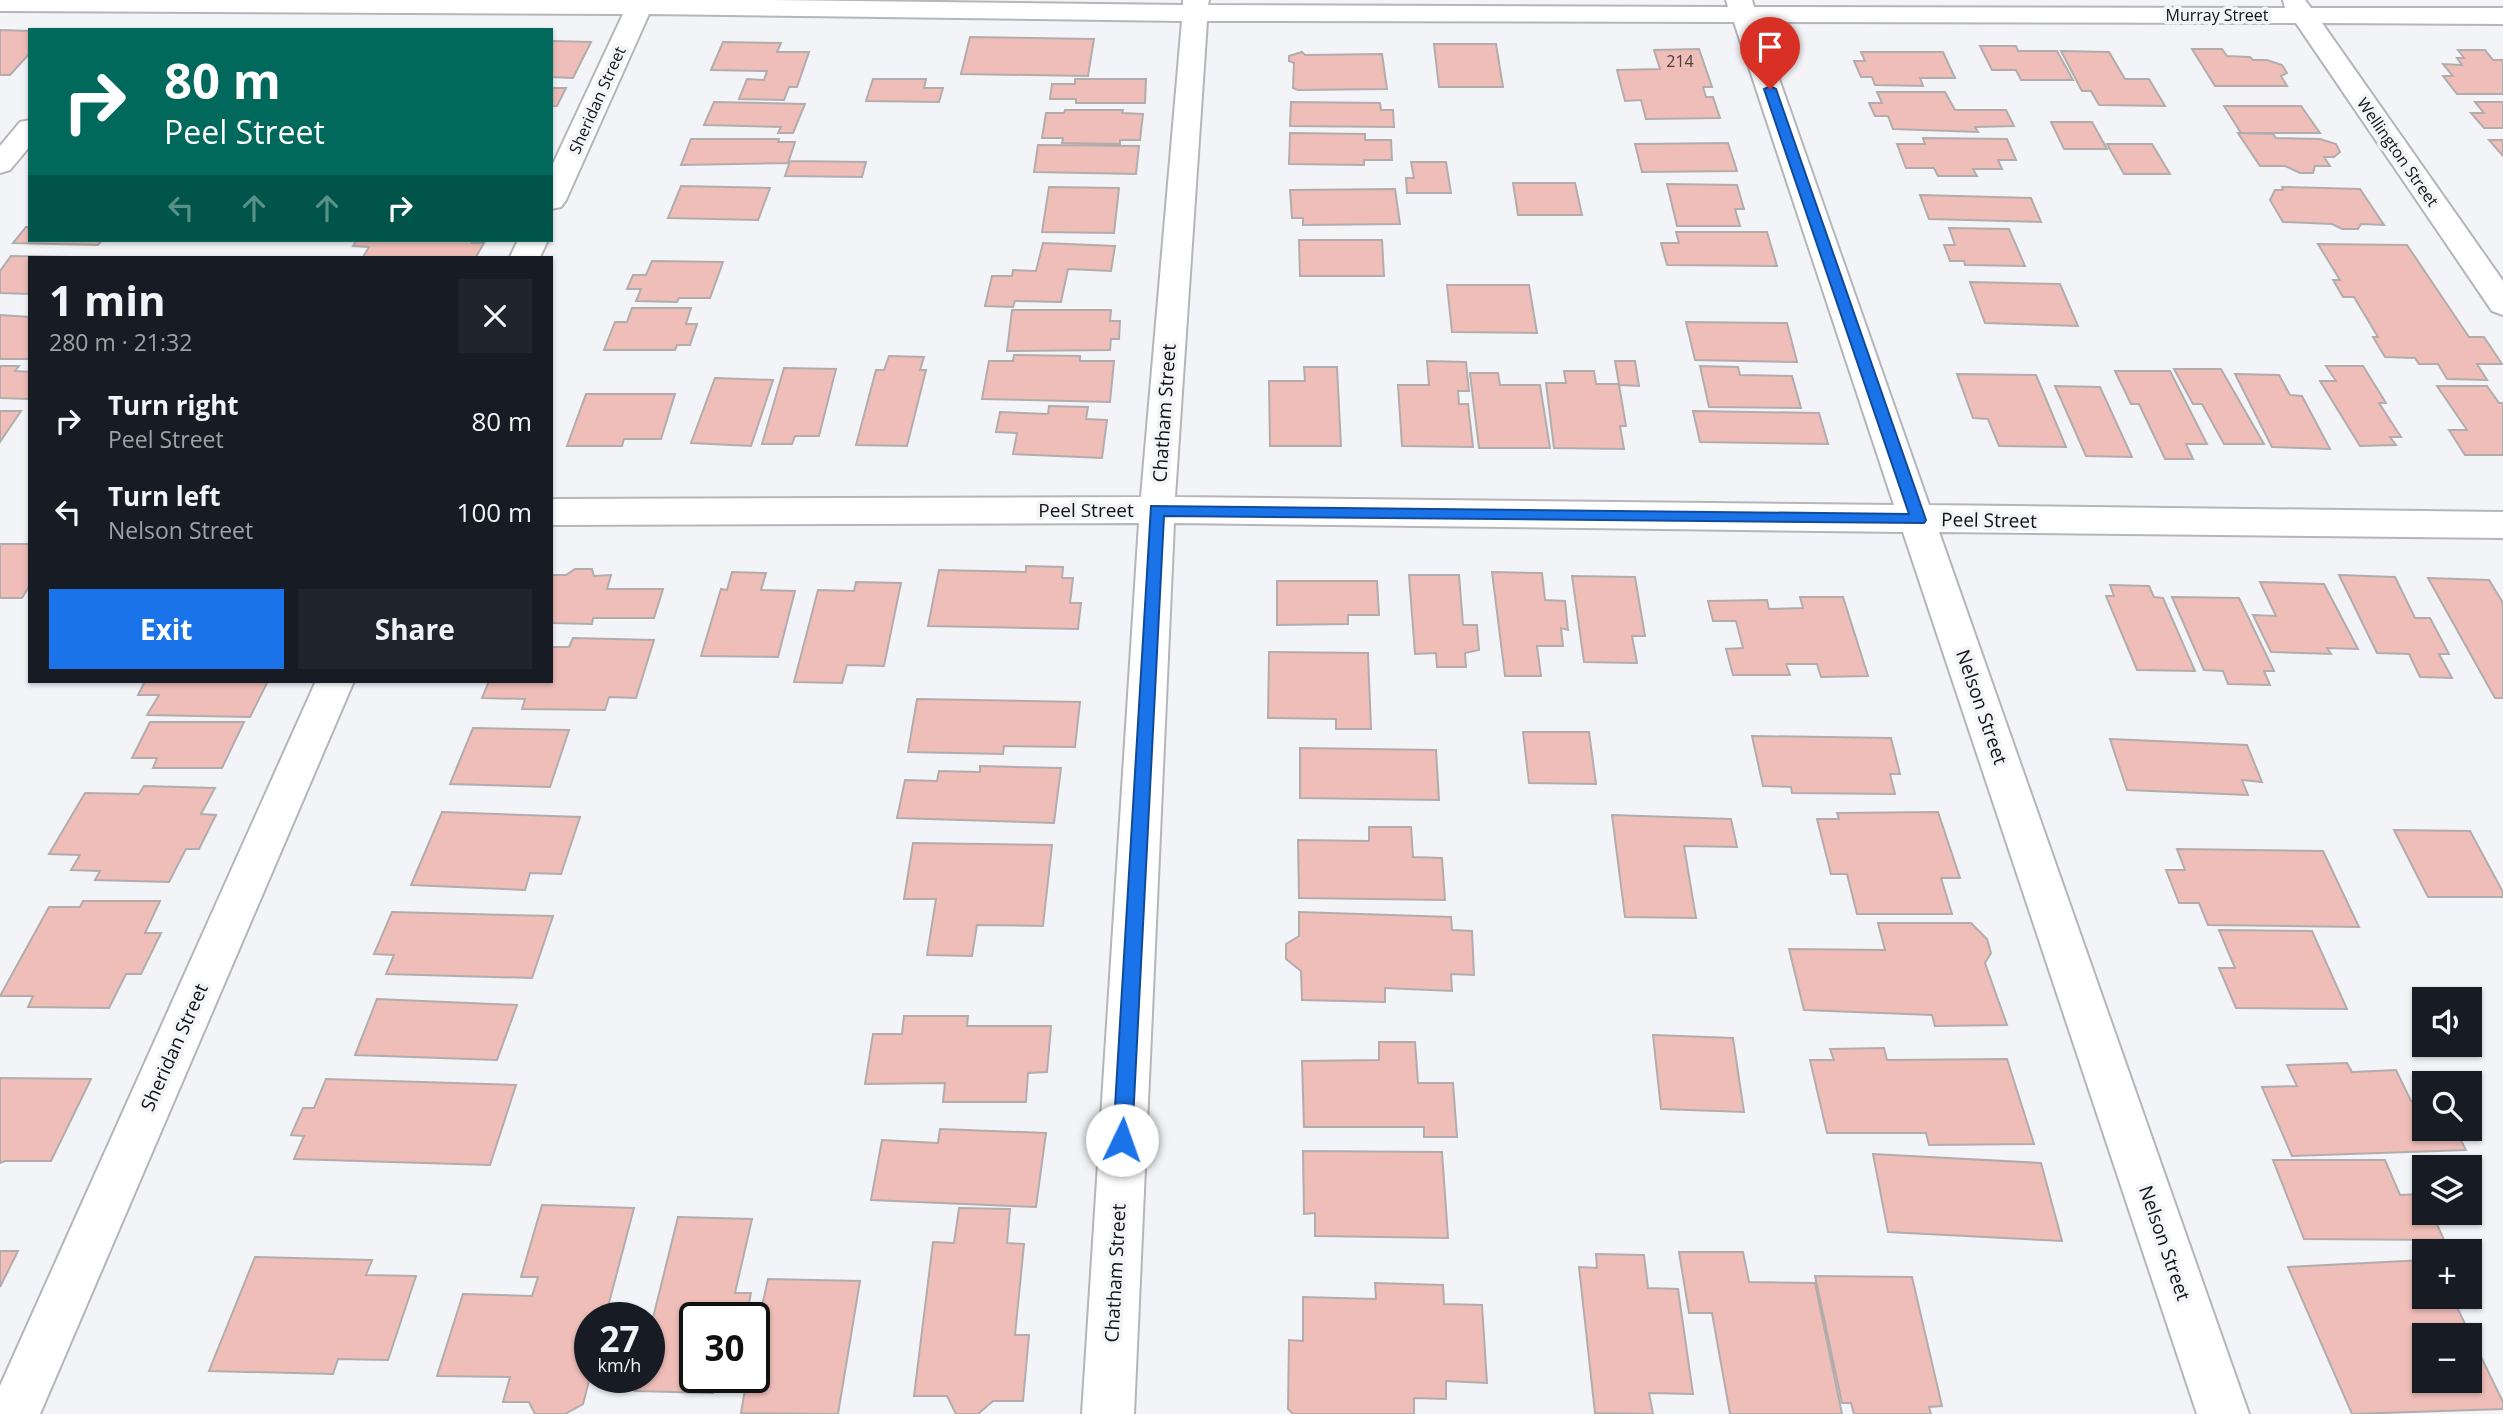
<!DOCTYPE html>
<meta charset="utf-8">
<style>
:root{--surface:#171b24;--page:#20242c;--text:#f1f3f6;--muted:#9ea1a6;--accent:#1a73e8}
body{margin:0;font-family:"Open Sans",sans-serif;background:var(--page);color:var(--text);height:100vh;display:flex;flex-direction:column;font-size:26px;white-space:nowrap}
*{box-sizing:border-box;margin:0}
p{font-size:23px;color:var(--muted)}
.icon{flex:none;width:38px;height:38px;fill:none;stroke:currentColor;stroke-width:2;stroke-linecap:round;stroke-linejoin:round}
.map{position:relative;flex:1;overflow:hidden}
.panel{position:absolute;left:28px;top:256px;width:525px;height:427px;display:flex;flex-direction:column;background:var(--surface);border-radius:0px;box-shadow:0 2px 5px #0004}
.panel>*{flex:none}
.banner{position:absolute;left:28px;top:28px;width:525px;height:214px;border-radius:0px;box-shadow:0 2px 5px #0004;background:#00695c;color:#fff;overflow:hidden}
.buttons{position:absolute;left:2412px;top:987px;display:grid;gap:14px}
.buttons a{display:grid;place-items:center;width:70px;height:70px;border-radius:0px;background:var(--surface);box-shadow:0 2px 5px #0004;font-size:35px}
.speed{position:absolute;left:574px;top:1302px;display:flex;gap:14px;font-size:35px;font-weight:700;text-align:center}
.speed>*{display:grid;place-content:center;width:91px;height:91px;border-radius:50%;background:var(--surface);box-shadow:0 2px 5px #0004;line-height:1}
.speed small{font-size:18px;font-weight:400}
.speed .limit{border:4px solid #111;border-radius:10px;background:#fff;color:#111}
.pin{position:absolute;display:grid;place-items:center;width:60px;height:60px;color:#fff;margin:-72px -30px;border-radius:50% 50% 50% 0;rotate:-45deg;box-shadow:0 0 7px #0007}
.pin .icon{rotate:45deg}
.me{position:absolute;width:77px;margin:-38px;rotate:3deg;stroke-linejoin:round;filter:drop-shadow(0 0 5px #0008)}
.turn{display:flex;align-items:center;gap:24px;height:147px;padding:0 21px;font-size:32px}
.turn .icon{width:91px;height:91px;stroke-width:2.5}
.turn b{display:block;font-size:49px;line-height:60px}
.lanes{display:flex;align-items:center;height:66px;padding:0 21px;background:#0003;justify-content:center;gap:35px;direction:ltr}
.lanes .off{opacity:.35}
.round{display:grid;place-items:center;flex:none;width:74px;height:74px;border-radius:0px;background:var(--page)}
.head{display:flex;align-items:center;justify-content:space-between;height:119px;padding:0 21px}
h1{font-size:42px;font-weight:700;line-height:52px}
.button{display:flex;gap:14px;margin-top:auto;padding:14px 21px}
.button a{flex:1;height:80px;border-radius:0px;background:var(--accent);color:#fff;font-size:28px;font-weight:700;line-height:80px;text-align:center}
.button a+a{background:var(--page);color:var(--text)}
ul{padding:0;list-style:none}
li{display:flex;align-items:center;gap:21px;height:91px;padding:0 21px}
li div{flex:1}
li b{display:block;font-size:26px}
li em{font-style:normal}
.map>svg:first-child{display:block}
.building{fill:#efbeb9;stroke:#b2adac;stroke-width:2;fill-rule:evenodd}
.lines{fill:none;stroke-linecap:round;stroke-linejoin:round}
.street-casing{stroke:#b5b5ba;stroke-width:4}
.street{fill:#fff;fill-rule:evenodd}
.route{fill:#1a73e8;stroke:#114b97;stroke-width:2}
.labels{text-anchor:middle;stroke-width:7;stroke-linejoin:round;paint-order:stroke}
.far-street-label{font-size:16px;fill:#131315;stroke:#f3f4f8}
.number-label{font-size:16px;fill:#4a3e3e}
.street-label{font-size:19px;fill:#131315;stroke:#f3f4f8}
</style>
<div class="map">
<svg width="2503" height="1414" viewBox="0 0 2503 1414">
<rect width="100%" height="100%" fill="#f3f4f8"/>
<!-- building -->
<path class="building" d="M0,30L30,31V53L10,75H0Z
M970,37L1094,39L1088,76L961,74Z
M551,41L591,42L573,78L551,77Z
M723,42L781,43L777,52H809L797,87H789L784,100L739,99L747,79L764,80L767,71L711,70Z
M1434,44H1496L1503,87H1439Z
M1980,46H2016L2018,51H2057L2073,80H2021L2016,70H1992Z
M1699,49L1712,87H1703L1706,97H1713L1720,118L1646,119L1641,100L1625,101L1617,70L1660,69L1654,50Z
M2192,49H2222L2227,56L2250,57L2253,60H2267L2282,65L2287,73L2281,76L2287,86H2215Z
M2458,50H2485L2493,60H2503V94H2457L2443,76H2453L2443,64L2462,65L2457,58H2464Z
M2061,51L2109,52L2125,79H2149L2165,106L2099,105L2091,91H2082Z
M1302,52L1305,55L1382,54L1387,89L1298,90L1293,88L1294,63L1289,61V56Z
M1861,52H1943L1955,78H1920L1923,86L1875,85L1872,77H1861L1854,61H1865Z
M873,79H926L924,88H943L939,102L866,101Z
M1075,79H1146L1145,103H1076V99H1050L1052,84H1075Z
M551,88H566L557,106H551Z
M1877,92H1945L1955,110H2006L2014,126L1975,127L1978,132L1893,129L1888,116H1875L1869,103H1882Z
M714,102L805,104L793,133H778L781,127L704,125Z
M1291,102L1380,103L1381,110H1393L1394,127L1290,126Z
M2475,102H2503V128H2484L2471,113H2484Z
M2224,106H2301L2320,133H2241Z
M1065,110H1123L1122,113L1143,114L1140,140H1120V144L1062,143L1063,138H1042L1046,113H1064Z
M2051,122H2092L2107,149H2064Z
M1290,133L1365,134V140H1391L1392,160H1364V165L1289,164Z
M2238,133L2273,134L2276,138L2320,139L2336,144L2340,152L2334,157H2324L2330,166H2315L2313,173H2300L2285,166H2260Z
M1923,138L2007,139L2016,160H1998L2002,169H1973L1977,176H1938L1934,168H1906L1897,144H1925Z
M691,139H779L778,142H795L788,163L681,165Z
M2489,140H2503V156Z
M1728,143L1737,171L1642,172L1635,144Z
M2107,144H2152L2170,174H2124Z
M1038,145L1139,146L1136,174L1034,172Z
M790,161L866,162L862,177L785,176Z
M1411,162H1446L1451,193H1407L1406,178H1414Z
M1513,183H1575L1582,215H1518Z
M1667,184L1737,185L1744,209H1735L1740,226H1677Z
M681,186L770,188L758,220L668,218Z
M1049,187L1119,188L1114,233L1042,232Z
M2282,187L2360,189L2384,225L2361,224L2358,229H2342L2332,224L2283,222L2270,200L2275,190H2283Z
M1395,189L1400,224L1303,225V218H1292L1290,190Z
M1920,195L2031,198L2041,222L1929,219Z
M26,227H30V240H102L98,245L13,243Z
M1949,228L2009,229L2025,266L1965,265L1964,261H1950L1944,245H1955Z
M1676,232H1767L1777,266L1667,265L1661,243H1679Z
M357,240H474L472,243H484L476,257H363L369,247L353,246Z
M1299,240H1382L1384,276H1300Z
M1043,243L1115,246L1111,271L1068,269L1061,302L1015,301L1013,307L985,306L992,276H1012L1013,270L1036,271Z
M2318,244L2407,245L2469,337H2484L2502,364H2477L2487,380L2447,379L2438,364H2419L2415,358L2385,357L2373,337H2378L2354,297H2343L2333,280H2340Z
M11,256L73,257H30V294L0,293V271Z
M652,261L723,262L710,298H679L677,302L636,301L641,289H627L633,275H646Z
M1970,282L2060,284L2078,326L1985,323Z
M1447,285H1529L1537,333L1452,332Z
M632,308H691L686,324H697L690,345H677L675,350H604L615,322H627Z
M1012,310H1111L1110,321H1120L1119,339H1111L1110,350L1007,351Z
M0,315L30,317L29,359H0Z
M1686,322L1787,323L1797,362L1695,360Z
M1014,355L1080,356V361H1114L1110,402L982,399L989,361H1013Z
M889,356L924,357L920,370H926L907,446L856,445L876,370H884Z
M1427,361L1466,362L1469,391H1458L1459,404H1468L1473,447L1402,446L1398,385H1429Z
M1615,361H1635L1639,386L1619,385L1626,426H1620L1624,449L1554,448L1546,383H1566L1564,371H1594L1596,384H1619Z
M0,366H19L15,371L30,372L29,399L0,398Z
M1700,366L1738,367L1740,375L1792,376L1801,408L1709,407Z
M2326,366H2363L2386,403H2379L2401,437H2390L2396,445L2360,446L2320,381H2336Z
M1304,367H1337L1341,446H1270L1269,381H1305Z
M784,368L836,369L819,436H795L792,444H762Z
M2174,369H2221L2264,444H2224L2202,404H2193Z
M2115,371H2170L2207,444H2186L2193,459H2165L2139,404H2131Z
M1470,373H1498L1500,385H1540L1550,448H1479Z
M1957,374L2036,375L2066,447L1999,446L1988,419L1973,418Z
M2235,374L2279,375L2290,395L2302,396L2330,449L2272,447Z
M715,378L773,380L751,446L691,443Z
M2055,386L2100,387L2132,457L2086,456Z
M2437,386H2487L2499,403H2503V455H2465L2449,430H2467Z
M586,394H675L661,439H624L622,446H567Z
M1049,406L1088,407L1086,419L1107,420L1102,458L1013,454L1017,433L996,432L1000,412L1048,414Z
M0,411H21L0,442Z
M1693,411L1819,413L1828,444L1700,442Z
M0,544H30V585L22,598H0Z
M1026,566L1063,567L1062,578H1073L1070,603H1081L1078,629L928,626L939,570L1026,572Z
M575,569H592L594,576L611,575L607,589H663L654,618H593L592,624L551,623V575H566Z
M732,572L766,573L761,590L795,591L778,657L701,656L721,589L727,590Z
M1492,572L1542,573L1545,600L1565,601L1568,630L1561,628L1563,646H1537L1541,676H1505Z
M1409,575H1459L1463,625H1477L1479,650L1465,653L1466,667H1437L1436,653L1415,654Z
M2339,575L2395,577L2415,618H2430L2449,654H2439L2452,678L2420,677L2409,654L2377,653Z
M1572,576L1635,577L1645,636H1632L1637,663L1584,662Z
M2428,578L2489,580L2503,603V698H2495Z
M1277,581H1377L1379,615H1348V624L1277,625Z
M856,582L901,583L884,666L847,665L842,683L794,682L818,590L854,591Z
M2260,582L2324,584L2358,649L2327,648L2331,654L2271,652L2253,615L2276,616Z
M2110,585L2149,586L2154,597L2163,598L2195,671L2137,670L2106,596H2114Z
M1800,597H1843L1868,676L1821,677L1817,664H1786L1790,675H1733L1726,649L1743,648L1736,621H1713L1708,601L1767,600L1769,609L1803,608Z
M2172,597L2239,598L2274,671H2264L2270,685L2228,684L2223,671L2204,670Z
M573,638L654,640L636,698L609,697L605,710L522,709L525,699L482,698L489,681H551V647H569Z
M1269,652L1368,653L1371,729H1336V719L1268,718Z
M145,681H268L250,717L147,715L159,695H138Z
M917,699L1080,702L1075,747L1004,746L1003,754L908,752Z
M150,722H244L222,768H153L157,758H132Z
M473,728L569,730L550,787L450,784Z
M1523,732H1589L1596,784L1529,783Z
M1752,736L1891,738L1900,774H1890L1895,794L1792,793L1791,787L1763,786Z
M2110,739L2247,745L2262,782L2242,780L2248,795L2127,790Z
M1300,748L1436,750L1439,800L1300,798Z
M980,766L1061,768L1054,823L897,818L905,780L937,781L939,771L980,772Z
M144,786L215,788L201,814L216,815L199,849H186L169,882L95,880L100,871L71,870L80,855L49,854L85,793L139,794Z
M442,812L580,817L561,874L530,873L525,890L411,885Z
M1938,812L1960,878H1941L1952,914H1857L1847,874H1831L1817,819H1839L1837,813Z
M1612,815L1731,819L1737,847L1684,846L1696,918L1625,917Z
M1369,827H1411L1413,857L1442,858L1445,900L1299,898L1298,840L1369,841Z
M2394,830L2470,831L2503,892V897H2428Z
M913,843L1052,845L1043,926L977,925L972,956L927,955L936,899H904Z
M2177,849L2323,851L2359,927L2208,925L2199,903H2179L2166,870H2185Z
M83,901H160L145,933H161L141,974H126L109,1008L28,1007L33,996H0L49,907H80Z
M392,912L553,916L532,978L386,974L394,955L374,954Z
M1299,912L1451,917L1452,930L1472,931L1474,975L1451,974L1452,991L1385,988V1002L1302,1000L1301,971L1286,959V944L1299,936Z
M1878,923H1971L1987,939L1991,953L1985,963L2007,1025L1935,1026L1932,1015L1804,1010L1789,949L1885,950Z
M2219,930L2312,931L2347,1009L2236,1008L2219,968H2235Z
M377,999L517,1005L497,1060L355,1055Z
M904,1016H968L967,1026H1051L1047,1072L1028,1073L1026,1102H943L945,1083L865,1084L873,1034H902Z
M1653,1035L1733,1038L1744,1112L1661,1109Z
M1379,1042H1415L1418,1083H1453L1457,1137H1424V1127H1304L1302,1061L1379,1060Z
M1884,1048L1887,1060L2007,1059L2034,1144L1929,1145L1926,1133H1827L1810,1060H1834L1830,1049Z
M2347,1063L2352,1072L2396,1070L2411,1101L2424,1100V1129H2455L2466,1150L2292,1156L2262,1087L2297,1086L2287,1065Z
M0,1078L91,1079L51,1161H5L0,1163Z
M326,1079L516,1085L490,1165L294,1159L304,1136L291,1135L303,1108H314Z
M940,1129L1046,1133L1036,1207L871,1200L882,1140L938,1143Z
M1303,1151L1442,1152L1448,1238L1315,1236V1213L1304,1214Z
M1873,1154L2041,1163L2062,1241L1888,1232Z
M2273,1160H2385L2400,1195L2423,1194L2424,1213H2432L2444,1240L2304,1239Z
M542,1205L634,1208L605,1318H590V1377L583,1404L565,1414H535L529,1402H503L510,1377L437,1376L463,1294L532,1296L538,1277H521Z
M959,1208L1010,1209L1007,1243L1024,1244L1015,1335H1029L1023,1401H993L978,1414H956L947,1396H914L933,1242L954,1243Z
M678,1217L752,1219L735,1293H751L746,1318H695V1377H716L713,1393L635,1391L639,1377H649V1334Z
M0,1251H18L0,1287Z
M1679,1252H1743L1749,1282L1815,1283L1842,1414H1730L1712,1313H1689Z
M1596,1254L1644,1255L1648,1288L1678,1289L1693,1394L1649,1393L1653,1414L1595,1413L1579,1267L1597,1268Z
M255,1257L372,1260L366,1275L416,1276L388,1360L338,1359L333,1374L209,1371Z
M2424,1260V1297H2452L2503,1402V1409L2352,1414L2288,1267ZM2424,1335H2469V1381H2424Z
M1815,1276L1912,1277L1942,1406L1929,1407L1931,1414H1854L1851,1403H1842Z
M768,1279L860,1281L838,1414L741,1413L747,1377H754V1343Z
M1375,1283L1443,1285L1444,1304L1482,1305L1487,1383L1446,1381V1399L1414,1398V1414H1293L1288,1409L1289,1340L1303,1341V1297L1376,1299Z"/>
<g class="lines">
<defs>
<path id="street" d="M0,0H773L1183,5V0H1209L1208,5L1728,7L1726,0H1752L1754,7L2285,8L2283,0H2305L2311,8H2503V24L2322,23L2503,281V315L2492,311L2296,23L1759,22L1929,505L2503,512V538L1939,532L2249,1414H2197L1903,532L1174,523L1134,1414H1082L1139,523L551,525V499L1141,497L1182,21L649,14L566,200L561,207L551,209V168L623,14L0,11ZM1207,21L1734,22L1894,505L1175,497Z
M30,120V146L10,170L0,173V146L20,122Z
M518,240H548L540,257H510Z
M316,681H354L40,1414H0V1386Z"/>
</defs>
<!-- street casing -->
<use href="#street" class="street-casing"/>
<!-- street -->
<use href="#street" class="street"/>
</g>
<!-- route -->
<path class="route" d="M1770,86L1776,89L1926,520L1924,523L1164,516L1132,1140L1129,1147L1122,1150L1116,1147L1113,1140L1151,506L1909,514L1764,89Z"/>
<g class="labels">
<!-- far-street labels -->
<g class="far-street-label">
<text x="2217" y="21">Murray Street</text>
<text transform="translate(597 100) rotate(-66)" y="6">Sheridan Street</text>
<text transform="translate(2398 152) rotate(55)" y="6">Wellington Street</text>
</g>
<!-- number labels -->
<g class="number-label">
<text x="1680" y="67">214</text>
</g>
<!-- street labels -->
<g class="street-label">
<text transform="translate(1164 413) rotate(-86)" y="7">Chatham Street</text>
<text x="1086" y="517">Peel Street</text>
<text transform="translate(1989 520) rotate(1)" y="7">Peel Street</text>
<text transform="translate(1982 707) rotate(71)" y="7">Nelson Street</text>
<text transform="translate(174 1047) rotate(-66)" y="7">Sheridan Street</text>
<text transform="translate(2165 1243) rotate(71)" y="7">Nelson Street</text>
<text transform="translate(1115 1273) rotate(-87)" y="7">Chatham Street</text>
</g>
</g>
</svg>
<div class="buttons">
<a><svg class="icon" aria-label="sound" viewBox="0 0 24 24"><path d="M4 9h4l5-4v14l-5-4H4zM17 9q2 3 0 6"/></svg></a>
<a><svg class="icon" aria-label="search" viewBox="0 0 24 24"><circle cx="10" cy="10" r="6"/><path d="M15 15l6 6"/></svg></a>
<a><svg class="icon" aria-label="layers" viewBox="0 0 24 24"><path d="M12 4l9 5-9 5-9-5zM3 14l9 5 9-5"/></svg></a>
<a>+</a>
<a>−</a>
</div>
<div class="speed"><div>27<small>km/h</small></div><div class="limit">30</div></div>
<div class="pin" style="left:1770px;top:89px;background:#d93025"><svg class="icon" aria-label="arrive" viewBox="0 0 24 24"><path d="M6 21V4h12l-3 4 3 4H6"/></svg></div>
<svg class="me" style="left:1122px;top:1140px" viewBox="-20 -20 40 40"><circle r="19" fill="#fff"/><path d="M0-13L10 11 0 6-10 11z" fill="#1a73e8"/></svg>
<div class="banner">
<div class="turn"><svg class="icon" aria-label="right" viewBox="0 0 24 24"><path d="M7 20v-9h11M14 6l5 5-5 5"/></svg><div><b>80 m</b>Peel Street</div></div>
<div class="lanes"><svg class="icon off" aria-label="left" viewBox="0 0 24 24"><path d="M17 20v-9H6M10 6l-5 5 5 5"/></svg><svg class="icon off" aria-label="ahead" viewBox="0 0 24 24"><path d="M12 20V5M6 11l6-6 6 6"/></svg><svg class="icon off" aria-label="ahead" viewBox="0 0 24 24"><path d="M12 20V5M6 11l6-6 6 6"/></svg><svg class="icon" aria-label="right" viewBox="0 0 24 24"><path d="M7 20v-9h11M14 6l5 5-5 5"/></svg></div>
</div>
<section class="panel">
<div class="head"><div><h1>1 min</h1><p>280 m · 21:32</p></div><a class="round"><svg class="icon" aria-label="close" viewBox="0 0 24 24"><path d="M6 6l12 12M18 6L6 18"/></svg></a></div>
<ul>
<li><svg class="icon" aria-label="right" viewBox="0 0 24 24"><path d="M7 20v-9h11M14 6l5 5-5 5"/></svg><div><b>Turn right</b><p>Peel Street</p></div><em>80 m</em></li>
<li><svg class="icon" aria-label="left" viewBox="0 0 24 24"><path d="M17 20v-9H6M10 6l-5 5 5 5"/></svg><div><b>Turn left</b><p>Nelson Street</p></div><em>100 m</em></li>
</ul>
<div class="button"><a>Exit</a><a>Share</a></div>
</section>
</div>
